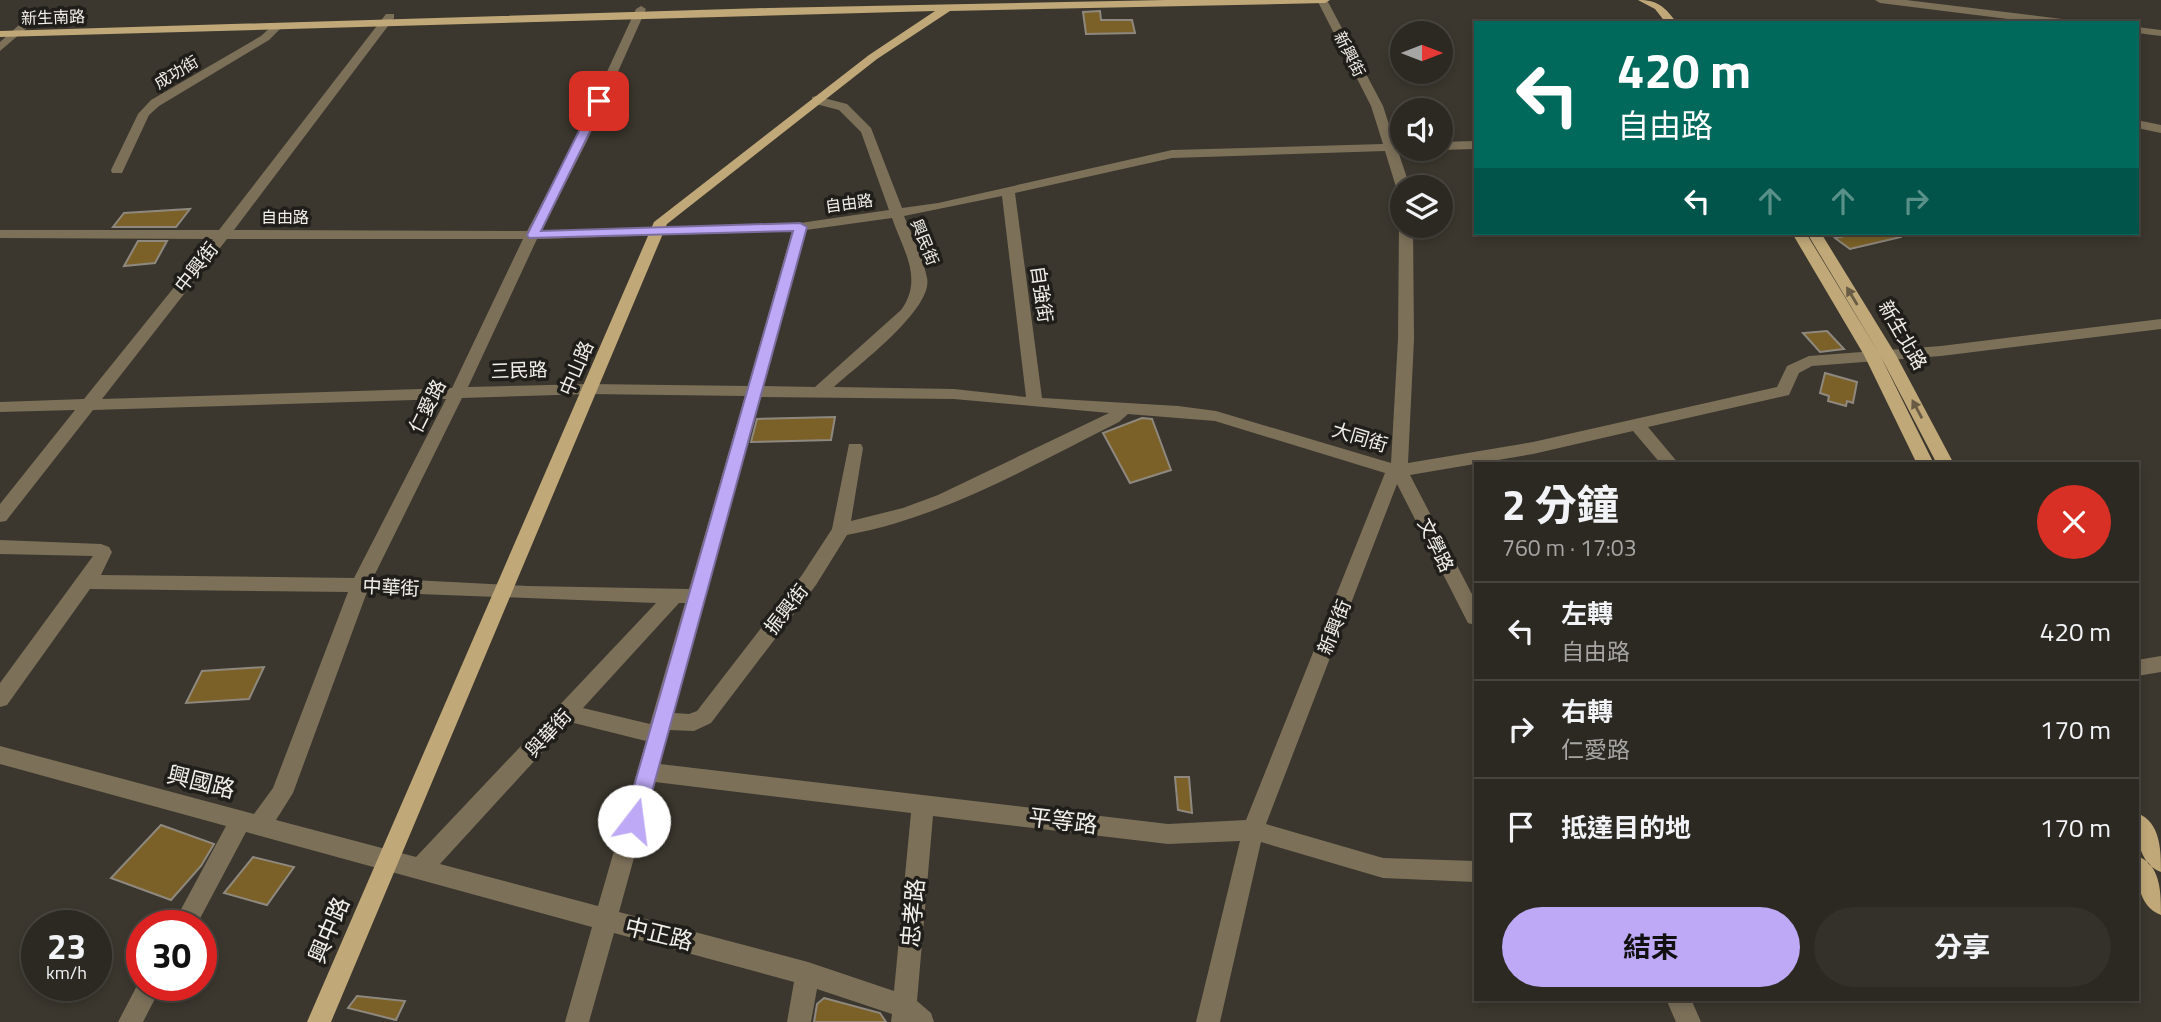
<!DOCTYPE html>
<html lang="zh-TW">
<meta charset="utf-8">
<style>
:root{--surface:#2c2922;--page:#34312a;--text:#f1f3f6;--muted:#a6a6a5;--line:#484540;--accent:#bda9f5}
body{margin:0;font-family:"Titillium Web","Noto Sans TC",sans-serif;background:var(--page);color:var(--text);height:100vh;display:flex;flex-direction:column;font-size:26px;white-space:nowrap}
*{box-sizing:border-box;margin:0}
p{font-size:23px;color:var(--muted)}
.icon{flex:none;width:38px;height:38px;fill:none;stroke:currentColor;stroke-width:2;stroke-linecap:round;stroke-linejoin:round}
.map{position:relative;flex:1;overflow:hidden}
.drawer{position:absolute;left:1474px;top:462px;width:665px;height:539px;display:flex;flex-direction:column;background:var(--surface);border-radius:0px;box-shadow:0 4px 10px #0003,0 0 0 2px var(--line)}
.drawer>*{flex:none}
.hud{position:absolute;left:1474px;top:21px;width:665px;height:214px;border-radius:0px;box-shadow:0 4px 10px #0003,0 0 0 2px var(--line);background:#00695c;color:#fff;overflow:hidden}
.needle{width:46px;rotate:90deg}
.fabs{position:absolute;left:1390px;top:21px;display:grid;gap:14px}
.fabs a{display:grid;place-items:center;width:63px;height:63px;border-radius:50%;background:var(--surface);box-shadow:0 4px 10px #0003,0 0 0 2px var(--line);font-size:35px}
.speed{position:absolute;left:21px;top:910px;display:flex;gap:14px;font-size:35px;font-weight:700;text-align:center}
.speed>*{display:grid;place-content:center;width:91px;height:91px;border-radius:50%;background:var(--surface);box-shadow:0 4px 10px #0003,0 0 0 2px var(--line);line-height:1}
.speed small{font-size:18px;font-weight:400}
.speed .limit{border:10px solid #d22;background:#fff;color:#111}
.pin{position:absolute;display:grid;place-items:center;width:60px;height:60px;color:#fff;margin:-30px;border-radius:14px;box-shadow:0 4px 10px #0006}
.me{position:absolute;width:77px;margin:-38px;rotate:15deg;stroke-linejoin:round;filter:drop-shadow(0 0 5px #0008)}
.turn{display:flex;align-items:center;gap:24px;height:147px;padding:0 28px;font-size:32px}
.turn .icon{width:91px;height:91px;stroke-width:2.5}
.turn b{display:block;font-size:49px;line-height:60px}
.lanes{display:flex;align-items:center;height:66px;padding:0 28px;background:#0003;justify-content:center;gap:35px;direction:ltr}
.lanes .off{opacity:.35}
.round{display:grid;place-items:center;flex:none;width:74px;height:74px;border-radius:37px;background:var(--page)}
.summary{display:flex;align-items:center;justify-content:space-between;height:119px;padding:0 28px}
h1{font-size:42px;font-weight:700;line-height:52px}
.cta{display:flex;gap:14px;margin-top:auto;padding:14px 28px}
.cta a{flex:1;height:80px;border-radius:42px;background:var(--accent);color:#111;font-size:28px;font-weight:700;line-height:80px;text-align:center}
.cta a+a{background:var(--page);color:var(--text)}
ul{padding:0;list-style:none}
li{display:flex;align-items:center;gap:21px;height:98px;padding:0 28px;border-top:2px solid var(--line)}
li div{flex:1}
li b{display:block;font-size:26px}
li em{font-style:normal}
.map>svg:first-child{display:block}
.building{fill:#7b6127;stroke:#8e887e;stroke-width:2}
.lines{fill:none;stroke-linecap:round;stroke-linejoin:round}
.minor{fill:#7c7059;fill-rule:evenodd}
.major{fill:#c0a878;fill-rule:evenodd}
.oneway{fill:#685c44}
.route{fill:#bda9f5;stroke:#7b6e9f;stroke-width:2}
.labels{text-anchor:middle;stroke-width:7;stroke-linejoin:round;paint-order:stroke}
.far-street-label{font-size:16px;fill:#f1efe9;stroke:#201e1a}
.street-label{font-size:19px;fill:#f1efe9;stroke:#201e1a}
.near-street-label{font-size:23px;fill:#f1efe9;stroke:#201e1a}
</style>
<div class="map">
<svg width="2161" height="1022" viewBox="0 0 2161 1022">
<rect width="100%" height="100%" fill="#3b372e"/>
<!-- building -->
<path class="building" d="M1100,11L1101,20H1132L1135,33L1086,34L1083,12Z
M190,209L176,227H113L124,213Z
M1841,233H1901V237L1850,249L1835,238L1845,236Z
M138,241H167L155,263L124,266Z
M1827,331L1844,349L1820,352L1803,333Z
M1825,373L1857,382L1853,403L1847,401L1846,406L1828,401L1829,396L1820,393Z
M835,417L831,440L751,442L757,419Z
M1142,418L1152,419L1171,470L1130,483L1103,433Z
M264,667L249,699L186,703L202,671Z
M1175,777H1189L1192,813L1178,810Z
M161,825L214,844L201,866L171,900L111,878Z
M253,857L294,867L267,905L224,893Z
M357,996L405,1001L396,1020L348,1008Z
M824,998L880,1013L886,1022H814L817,1004Z"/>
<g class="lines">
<!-- minor -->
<path class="minor" d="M1317,0H1327L1383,106L1395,143H1402V149H1407L1398,151L1410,187H1402V191L1396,187L1385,151L1172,158L1015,193L1042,398L1178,406L1216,411L1391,463L1398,339L1399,226L1402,223V226H1413L1414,339L1408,463L1533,442L1777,387L1787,366L1809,356L1941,346L2161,319V329L1941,356L1812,366L1799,373L1789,395L1648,427L1679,464H1661L1633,431L1533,454L1410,475L1475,600V625L1468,623L1397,484L1266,824L1383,858L1475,861V882L1383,878L1261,842L1220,1022H1196L1240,841L1168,844L933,816L917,1001L931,1013L934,1022H891L892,1014L817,989L811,1022H787L794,982L614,933L589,1022H565L592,927L246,832L196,926H172L226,826L0,764V746L254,814L273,788L348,592L90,589L7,705L0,707V683L93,556L0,554V540L101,544L109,547L112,552L101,575L354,578L446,399L93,410L6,521L0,522V504L75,410L0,412V402L84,399L213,239L0,238V230H219L386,14H394V18L234,230L527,231L575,141L636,9L641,6L646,9L587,141L541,231L800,223L889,210L861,132L839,110L812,103V97L816,96L847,104L871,128L902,208L938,203L1172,150L1383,144L1371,106ZM1002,196L1026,397L954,389L834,387C856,367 934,309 927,278C923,257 912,236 904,216ZM892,218C903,250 924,279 901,310L815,387L763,386L806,230ZM792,231L748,386L589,384L468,387L537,239ZM227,239H523L452,388L102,399ZM589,394L745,396L689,589L528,586L373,578L462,398ZM760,397L954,399L1109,413L938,495L903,508L851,521L863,448L861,444H849L832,529L802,575L697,711L689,714L674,713ZM1128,414L1215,421L1385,473L1246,820L1168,824L660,764L669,730L694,731L711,723L816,585L847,535C944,517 1031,466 1119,422ZM367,592L656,603L416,857L276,820L293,793ZM679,603H685L650,724L583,708ZM570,722L646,741L598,906L440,864ZM655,782L911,813L894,991L808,962L619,912Z
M1875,0H1906L2070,20L2075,23H2041L1880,3Z
M274,24L283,26L269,40L159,106L149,115L122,173H112L111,170L138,114L151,100L261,36Z
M19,25L28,27L0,51V42Z
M2137,27L2161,30V36L2137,33Z
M2137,120L2161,125V133L2137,128Z
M1475,141V149L1440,150L1436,149H1440V142Z
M2161,656V672L2137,676V660Z
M142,976V985H162L143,1022H118Z
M1666,999H1691L1701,1022H1676Z"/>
<!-- major -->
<path class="major" d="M1165,0H1330L1325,3L950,11L877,59L667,224L331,1022H307L654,222L869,55L935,11L0,37V31L768,8Z
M1638,0C1658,0 1665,7 1677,23H1666L1655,9Z
M1792,233H1806L1880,355L1934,464H1917L1864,355Z
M1807,233H1821L1896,355L1954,464H1937L1880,355Z
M2137,813C2161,822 2161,851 2161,872C2138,864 2136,834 2137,813Z
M2137,856C2161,864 2161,893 2161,915C2137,906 2137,877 2137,856Z"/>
</g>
<!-- one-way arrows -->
<defs><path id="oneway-solid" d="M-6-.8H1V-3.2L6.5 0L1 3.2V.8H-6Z" transform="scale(1.75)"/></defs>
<g class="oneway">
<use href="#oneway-solid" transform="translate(1852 296) rotate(-121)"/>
<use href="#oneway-solid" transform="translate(1917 409) rotate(-118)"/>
</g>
<!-- route -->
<path class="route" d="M599,97L605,101L541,231L800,223L807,227L644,821L641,827L634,830L627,827L624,821L793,231L529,238L527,235L594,101Z"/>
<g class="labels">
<!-- far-street labels -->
<g class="far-street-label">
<text transform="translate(53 17) rotate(-2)" y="6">新生南路</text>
<text transform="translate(1350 54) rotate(63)" y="6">新興街</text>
<text transform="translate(176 72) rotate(-31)" y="6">成功街</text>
<text transform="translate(849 203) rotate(-8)" y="6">自由路</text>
<text x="285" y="223">自由路</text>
<text transform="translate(925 242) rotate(68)" y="6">興民街</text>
</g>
<!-- street labels -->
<g class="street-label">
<text transform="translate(196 267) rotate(-52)" y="7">中興街</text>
<text transform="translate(1042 294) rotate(82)" y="7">自強街</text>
<text transform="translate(1903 335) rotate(60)" y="7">新生北路</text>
<text transform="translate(576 368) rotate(-67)" y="7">中山路</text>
<text transform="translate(519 370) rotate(-2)" y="7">三民路</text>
<text transform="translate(427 406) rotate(-63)" y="7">仁愛路</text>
<text transform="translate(1360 437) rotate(17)" y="7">大同街</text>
<text transform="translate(1436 545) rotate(64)" y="7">文學路</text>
<text transform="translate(391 587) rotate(3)" y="7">中華街</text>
<text transform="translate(786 609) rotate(-52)" y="7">振興街</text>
<text transform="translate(1334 627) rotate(-68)" y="7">新興街</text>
<text transform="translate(548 733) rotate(-47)" y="7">與華街</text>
</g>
<!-- near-street labels -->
<g class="near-street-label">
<text transform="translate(201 782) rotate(14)" y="8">興國路</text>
<text transform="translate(1063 821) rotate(7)" y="8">平等路</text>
<text transform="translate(913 913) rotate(-85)" y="8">忠孝路</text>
<text transform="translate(329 930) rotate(-67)" y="8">興中路</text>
<text transform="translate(659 934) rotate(14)" y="8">中正路</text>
</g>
</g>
</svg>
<div class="fabs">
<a><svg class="needle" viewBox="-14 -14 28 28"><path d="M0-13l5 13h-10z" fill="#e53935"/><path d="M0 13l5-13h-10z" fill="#a6a6a5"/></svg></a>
<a><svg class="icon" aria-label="sound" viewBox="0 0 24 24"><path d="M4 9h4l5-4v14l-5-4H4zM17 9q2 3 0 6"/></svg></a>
<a><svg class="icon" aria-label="layers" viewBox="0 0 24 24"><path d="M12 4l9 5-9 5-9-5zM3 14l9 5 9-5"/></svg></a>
</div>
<div class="speed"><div>23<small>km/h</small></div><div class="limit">30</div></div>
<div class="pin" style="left:599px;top:101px;background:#d93025"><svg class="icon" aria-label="arrive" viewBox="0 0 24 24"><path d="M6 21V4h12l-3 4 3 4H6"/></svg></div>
<svg class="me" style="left:634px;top:821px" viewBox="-20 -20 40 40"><circle r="19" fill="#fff"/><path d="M0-13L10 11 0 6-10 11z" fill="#bda9f5"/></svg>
<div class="hud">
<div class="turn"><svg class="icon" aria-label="left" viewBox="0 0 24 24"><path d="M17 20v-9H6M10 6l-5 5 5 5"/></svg><div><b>420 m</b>自由路</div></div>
<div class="lanes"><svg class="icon" aria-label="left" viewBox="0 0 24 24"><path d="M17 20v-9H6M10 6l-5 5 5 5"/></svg><svg class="icon off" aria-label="ahead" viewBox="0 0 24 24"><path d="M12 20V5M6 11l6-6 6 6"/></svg><svg class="icon off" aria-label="ahead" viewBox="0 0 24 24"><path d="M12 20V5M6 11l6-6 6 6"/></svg><svg class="icon off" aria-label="right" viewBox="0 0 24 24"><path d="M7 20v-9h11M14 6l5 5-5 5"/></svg></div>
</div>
<section class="drawer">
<div class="summary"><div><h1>2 分鐘</h1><p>760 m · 17:03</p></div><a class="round" style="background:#d93025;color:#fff"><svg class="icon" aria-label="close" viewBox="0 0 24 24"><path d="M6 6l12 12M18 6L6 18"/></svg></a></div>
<ul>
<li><svg class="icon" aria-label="left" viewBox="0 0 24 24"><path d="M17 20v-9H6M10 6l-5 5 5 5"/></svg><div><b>左轉</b><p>自由路</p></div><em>420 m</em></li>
<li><svg class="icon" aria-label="right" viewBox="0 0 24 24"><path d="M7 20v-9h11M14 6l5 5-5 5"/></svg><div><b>右轉</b><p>仁愛路</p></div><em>170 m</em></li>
<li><svg class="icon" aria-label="arrive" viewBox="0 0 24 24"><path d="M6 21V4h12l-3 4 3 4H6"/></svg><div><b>抵達目的地</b></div><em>170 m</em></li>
</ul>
<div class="cta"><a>結束</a><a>分享</a></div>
</section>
</div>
